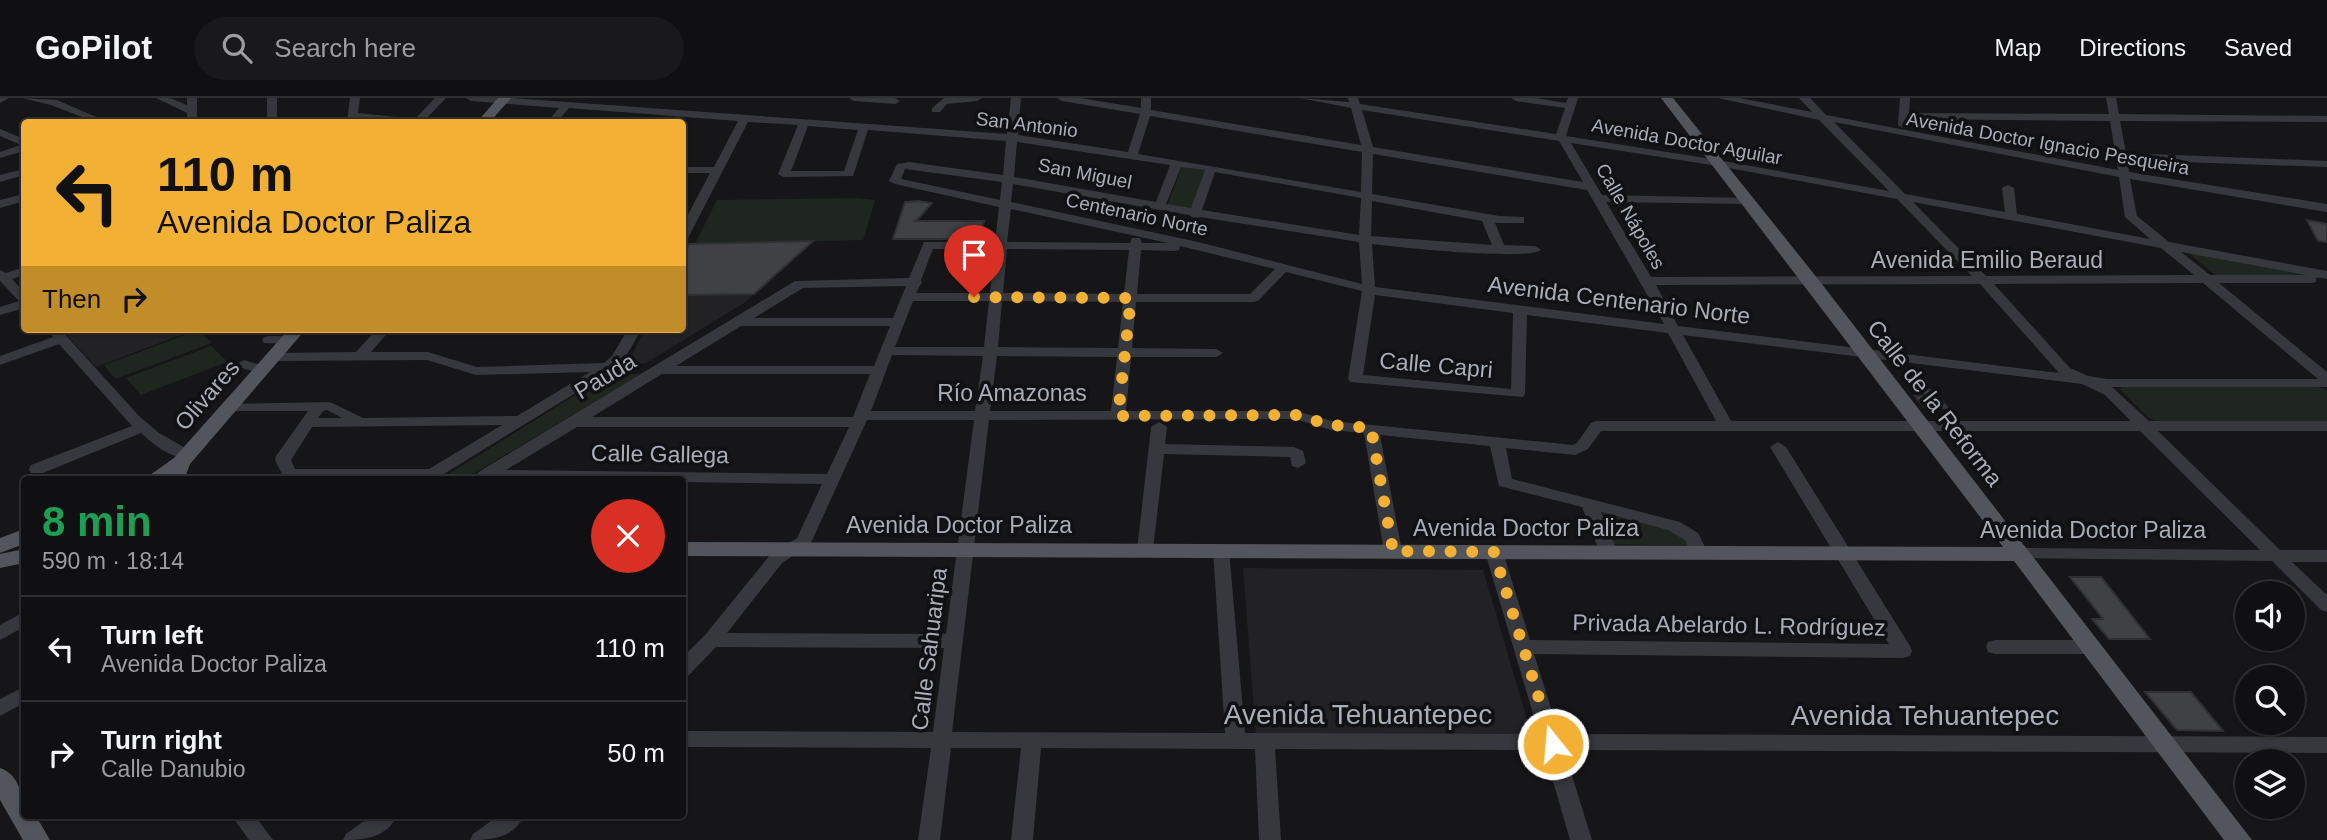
<!DOCTYPE html>
<meta charset="utf-8">
<style>
:root{--surface:#101012;--page:#19191b;--text:#f1f3f6;--muted:#9c9d9f;--line:#303032}
body{margin:0;font-family:Arial,sans-serif;background:var(--page);color:var(--text);height:100vh;display:flex;flex-direction:column;font-size:26px;white-space:nowrap}
*{box-sizing:border-box;margin:0}
p{font-size:23px;color:var(--muted)}
.icon{flex:none;width:38px;height:38px;fill:none;stroke:currentColor;stroke-width:2;stroke-linecap:round;stroke-linejoin:round}
.map{position:relative;flex:1;overflow:hidden}
.sheet{position:absolute;left:21px;top:378px;width:665px;height:343px;display:flex;flex-direction:column;background:var(--surface);border-radius:7px;box-shadow:0 2px 5px #0004,0 0 0 2px var(--line)}
.sheet>*{flex:none}
.guide{position:absolute;left:21px;top:21px;width:665px;height:214px;border-radius:7px;box-shadow:0 2px 5px #0004,0 0 0 2px var(--line);background:#f2b134;color:#111;overflow:hidden}
.tools{position:absolute;left:2235px;top:483px;display:grid;gap:14px}
.tools a{display:grid;place-items:center;width:70px;height:70px;border-radius:50%;background:var(--surface);box-shadow:0 2px 5px #0004,0 0 0 2px var(--line);font-size:35px}
.pin{position:absolute;display:grid;place-items:center;width:60px;height:60px;color:#fff;margin:-72px -30px;border-radius:50% 50% 50% 0;rotate:-45deg;box-shadow:0 0 7px #0007}
.pin .icon{rotate:45deg}
.me{position:absolute;width:77px;margin:-38px;rotate:343deg;stroke-linejoin:round;filter:drop-shadow(0 0 5px #0008)}
.turn{display:flex;align-items:center;gap:24px;height:147px;padding:0 21px;font-size:32px}
.turn .icon{width:91px;height:91px;stroke-width:2.5}
.turn b{display:block;font-size:49px;line-height:60px}
.then{display:flex;align-items:center;height:66px;padding:0 21px;background:#0003;gap:14px;font-size:26px}
.round{display:grid;place-items:center;flex:none;width:74px;height:74px;border-radius:37px;background:var(--page)}
.head{display:flex;align-items:center;justify-content:space-between;height:119px;padding:0 21px}
h1{font-size:42px;font-weight:700;line-height:52px;color:#1e9e55}
ul{padding:0;list-style:none}
li{display:flex;align-items:center;gap:21px;height:105px;padding:0 21px;border-top:2px solid var(--line)}
li div{flex:1}
li b{display:block;font-size:26px}
li em{font-style:normal}
header{display:flex;align-items:center;gap:42px;box-sizing:border-box;height:98px;padding:0 35px;background:var(--surface);border-bottom:2px solid var(--line)}
header strong{font-size:33px}
nav{display:flex;gap:38px;margin-inline-start:auto;font-size:24px}
.search{width:490px;height:63px;background:var(--page);display:flex;align-items:center;gap:18px;box-sizing:border-box;padding:0 24px;border-radius:38px;color:var(--muted);font-size:26px}
.map>svg:first-child{display:block}
.built{fill:#222225}
.green{fill:#1e261f}
.building{fill:#404145;stroke:#303034;stroke-width:2}
.lines{fill:none;stroke-linecap:round;stroke-linejoin:round}
.minor{fill:#37383d;fill-rule:evenodd}
.major{fill:#53555c;fill-rule:evenodd}
.route{stroke:#f2b134;stroke-width:12;stroke-dasharray:0 21.6}
.labels{text-anchor:middle;stroke-width:7;stroke-linejoin:round;paint-order:stroke}
.far-street-label{font-size:19px;fill:#a8adb8;stroke:#111113}
.street-label{font-size:23px;fill:#a8adb8;stroke:#111113}
.near-street-label{font-size:28px;fill:#a8adb8;stroke:#111113}
</style>
<header>
<strong>GoPilot</strong>
<div class="search"><svg class="icon" aria-label="search" viewBox="0 0 24 24"><circle cx="10" cy="10" r="6"/><path d="M15 15l6 6"/></svg>Search here</div>
<nav><a>Map</a><a>Directions</a><a>Saved</a></nav>
</header>
<div class="map">
<svg width="2327" height="742" viewBox="0 0 2327 742">
<rect width="100%" height="100%" fill="#161618"/>
<!-- built -->
<path class="built" d="M754,196L744,205L646,265H628L645,231H682L683,197Z
M61,231H197L96,269Z
M1243,470L1483,472L1532,638L1256,637Z"/>
<!-- green -->
<path class="green" d="M1182,68L1205,72L1192,113L1167,108Z
M858,100L875,102L863,142L695,146L717,102Z
M2185,152L2327,180L2220,181Z
M199,232L212,245L115,281L104,267Z
M211,248L227,264L141,297L126,280Z
M609,276H641L464,381L439,382Z
M2122,289H2318L2327,292V324L2161,325L2150,321L2119,291Z
M1602,415L1680,434L1691,448L1611,446Z"/>
<!-- building -->
<path class="building" d="M918,103L932,105L916,123H984L980,141H893L905,104Z
M2307,122L2327,126V144L2318,143Z
M813,143L754,196L682,197V158L689,146Z
M1922,292H1933L1948,310H1925L1915,298H1925Z
M2070,479H2101L2150,541H2109L2092,521H2103Z
M2145,594H2191L2223,633L2177,632Z"/>
<g class="lines">
<!-- minor -->
<path class="minor" d="M0,0H9L0,5Z
M22,0L57,2L108,24H95L51,7Z
M156,0H170L187,7V0H197V24H187V15Z
M267,0H277V24H267Z
M350,0H360L358,15L415,21L435,0H446L423,24L358,22L357,24H347Z
M466,0H512L1007,36L1011,0H1021L1018,37L1128,54L1140,16L1062,3L1057,0H1080L1141,10V0H1151V12L1361,47L1351,10L1300,0L1349,4L1348,0H1358L1360,6L1556,36L1565,10L1516,3L1511,0H1536L1566,5L1568,0H1578L1566,38L1718,62L1889,93L1819,22L1718,0H1739L1812,14L1799,0H1810L1826,17L2118,72L2110,23L1909,21L1908,27L1903,30L1898,27L1900,0H1910L1909,15L2109,16L2106,0H2116L2119,16L2327,18V24L2120,23L2126,55L2327,63V69L2127,62L2129,74L2327,106V114L2130,81L2137,118L2169,144L2327,173V181L2316,179V184L2311,185H2219L2327,274V289H2112L2149,323H2327V333H2158L2280,452H2327V464H2292L2327,497V514L2321,512L2272,463L2015,460L2012,456L2015,452L2021,450L2260,452L2140,333H1601L1588,351L1575,357L1506,350L1512,381L1680,424L1698,435L1708,455L1705,459H1693L1685,442L1668,432L1601,414L1618,455L1615,459H1603L1600,455L1582,409L1499,388L1490,348L1380,337L1402,453L1399,457H1387L1384,453L1364,335L1331,332L1295,321L989,322L952,634L1225,635L1213,452L1215,448H1227L1229,452L1245,635L1539,636L1485,454L1488,450H1500L1503,454L1530,542L1889,546L1770,349L1778,344L1786,349L1910,548L1912,553L1910,558L1903,560L1534,556L1559,636L2327,639V655L1564,652L1592,742H1570L1544,652L1275,651L1281,742H1259L1255,651L1041,650L1033,742H1011L1021,650H951L940,742H918L931,650L682,649V633L933,634L944,550L716,549L689,577L682,579V560L705,537L770,457L797,440L822,386L682,384V382H471L480,373L795,183L909,180L924,144H995L999,109L895,86L889,83L897,66L909,64L1003,77L1006,43L868,32L853,78L784,79L778,76L798,27L748,24L688,140L682,144V128L710,75H682V69H714L738,23L569,10L557,24H547L559,10L471,3ZM1362,12L1559,43L1583,84L1373,49ZM1150,18L1362,54L1361,94L1138,56ZM1834,24L2119,79L2125,119L2150,141L2017,116L2014,90L2008,87L2002,90L2005,114L1905,96ZM808,28L858,32L844,73H791ZM1017,44L1170,67L1156,104L1014,79ZM1571,45L1718,68L1897,101L1972,178L1651,179L1606,104L1749,106L1755,103L1749,100L1602,97ZM1373,56L1587,92L1664,226L1375,189L1372,146C1397,149 1528,163 1541,152L1535,148L1504,147L1495,125H1524V119L1499,118L1372,96ZM1181,69L1205,72L1191,110L1166,106ZM905,71L1002,84L1000,102L901,81ZM1215,74L1361,100L1359,137L1202,112ZM1013,86L1189,117L1195,121L1200,119L1359,144L1362,186L1198,144L1011,104ZM1372,103L1482,123L1492,147L1371,138ZM1913,104L2161,150L2194,177L1986,178ZM1011,111L1168,145H1142L1140,140H1132L1130,145L1007,144ZM1180,148L1275,171L1250,196H1137L1141,152L1175,153L1179,152ZM933,151H994L990,195H916L922,184L921,182ZM1007,151L1129,152L1124,196L1003,195ZM2181,154L2307,177H2210ZM1286,174L1362,193L1348,281L1350,284L1523,299L1525,296L1527,217L1668,235L1716,323H1596L1591,325L1577,345L1573,347L1332,323L1296,313H1126L1131,259H1216L1223,255L1216,251L1132,250L1136,204H1253L1258,203ZM2203,185L2318,281H2107L2088,278L2070,270L1994,186ZM1980,186L2059,275L1678,228L1656,187ZM906,188L893,220H754L803,190ZM1375,197L1513,215L1511,291L1363,277ZM913,203H989L984,249H895ZM1002,203L1123,204L1118,250L998,249ZM741,228H890L874,268H676ZM1683,237L2082,286L2105,297L2131,323H1731ZM892,257L983,258L975,313H871ZM997,258L1117,259L1111,313H990ZM662,276H870L853,319H592ZM867,322H974L946,536L727,535L782,465L810,447ZM577,329H849L827,376L506,372Z
M849,0H895L900,3L895,6L854,3Z
M944,0H982L977,3L947,6L940,14H932V10Z
M0,31L24,41V53L0,60V54L21,47L0,38Z
M24,71V77L0,84V77Z
M24,96V103L0,110V102Z
M24,169V177L12,181L24,194V210L0,217V209L19,203L0,183V172L6,175Z
M46,231H60L140,319L159,335L196,356L193,359C175,364 154,347 141,335L43,375H31L29,371L31,367L132,328L59,246L0,267V258L53,239Z
M377,231H391L371,254H428L477,269L604,265L612,258L628,231H642L623,263L613,272L434,382L284,380L275,362L276,358L308,313H230L223,309L225,306L330,304L363,320L517,318L590,274L476,277L427,262L273,263L266,259L273,255L356,254ZM327,312L342,320H318L323,313ZM502,327L429,371H295L291,362L312,329Z
M269,238H287L294,242L287,246L264,245L262,242L264,239Z
M244,262L267,269L269,272L262,276L239,269L237,266Z
M1159,324L1167,329L1165,346L1294,349L1303,353L1306,365L1298,370L1292,368L1290,359L1164,356L1153,452L1151,456H1139L1137,452L1151,329Z
M24,514V529L0,542V527Z
M1995,542H2092L2099,544L2101,549L2099,554L2092,556H1995L1988,554L1986,549L1988,544Z
M24,589V605L0,618V601Z
M232,718H255L273,742H249Z
M371,718H397C386,740 365,742 343,742L346,736Z
M498,718H524C513,740 492,742 470,742L473,736Z"/>
<!-- major -->
<path class="major" d="M498,0H511L490,24H477Z
M1661,0H1673L1818,181L2252,742H2224L2014,463L682,458V444L2003,449Z
M289,231H306L190,366L184,382H143L174,360Z
M24,431V446L0,455V440Z
M24,451V465L0,470V456Z
M0,670C19,676 24,699 24,718H36L50,742H23L0,702Z"/>
</g>
<g class="lines">
<!-- route -->
<path class="route" d="M974,199L1131,200L1118,318L1296,317L1331,327L1371,330L1393,453L1494,454L1553,646"/>
</g>
<g class="labels">
<!-- far-street labels -->
<g class="far-street-label">
<text transform="translate(1027 26) rotate(7)" y="7">San Antonio</text>
<text transform="translate(1687 43) rotate(10)" y="7">Avenida Doctor Aguilar</text>
<text transform="translate(2048 45) rotate(10)" y="7">Avenida Doctor Ignacio Pesqueira</text>
<text transform="translate(1085 75) rotate(11)" y="7">San Miguel</text>
<text transform="translate(1137 116) rotate(12)" y="7">Centenario Norte</text>
<text transform="translate(1631 118) rotate(60)" y="7">Calle Nápoles</text>
</g>
<!-- street labels -->
<g class="street-label">
<text x="1987" y="170">Avenida Emilio Beraud</text>
<text transform="translate(1619 202) rotate(7)" y="8">Avenida Centenario Norte</text>
<text transform="translate(1436 267) rotate(5)" y="8">Calle Capri</text>
<text transform="translate(605 278) rotate(-31)" y="8">Pauda</text>
<text x="1012" y="303">Río Amazonas</text>
<text transform="translate(207 297) rotate(-49)" y="8">Olivares</text>
<text transform="translate(1935 305) rotate(52)" y="8">Calle de la Reforma</text>
<text transform="translate(660 356) rotate(1)" y="8">Calle Gallega</text>
<text x="959" y="435">Avenida Doctor Paliza</text>
<text x="1526" y="438">Avenida Doctor Paliza</text>
<text x="2093" y="440">Avenida Doctor Paliza</text>
<text transform="translate(1729 527) rotate(1)" y="8">Privada Abelardo L. Rodríguez</text>
<text transform="translate(929 551) rotate(-83)" y="8">Calle Sahuaripa</text>
</g>
<!-- near-street labels -->
<g class="near-street-label">
<text x="1358" y="626">Avenida Tehuantepec</text>
<text x="1925" y="627">Avenida Tehuantepec</text>
</g>
</g>
</svg>
<div class="tools">
<a><svg class="icon" aria-label="sound" viewBox="0 0 24 24"><path d="M4 9h4l5-4v14l-5-4H4zM17 9q2 3 0 6"/></svg></a>
<a><svg class="icon" aria-label="search" viewBox="0 0 24 24"><circle cx="10" cy="10" r="6"/><path d="M15 15l6 6"/></svg></a>
<a><svg class="icon" aria-label="layers" viewBox="0 0 24 24"><path d="M12 4l9 5-9 5-9-5zM3 14l9 5 9-5"/></svg></a>
</div>
<div class="pin" style="left:974px;top:199px;background:#d93025"><svg class="icon" aria-label="arrive" viewBox="0 0 24 24"><path d="M6 21V4h12l-3 4 3 4H6"/></svg></div>
<svg class="me" style="left:1553px;top:646px" viewBox="-20 -20 40 40"><circle r="17" fill="#f2b134" stroke="#fff" stroke-width="3"/><path d="M0-11L8 9 0 5-8 9z" fill="#fff"/></svg>
<div class="guide">
<div class="turn"><svg class="icon" aria-label="left" viewBox="0 0 24 24"><path d="M17 20v-9H6M10 6l-5 5 5 5"/></svg><div><b>110 m</b>Avenida Doctor Paliza</div></div>
<div class="then">Then<svg class="icon" aria-label="right" viewBox="0 0 24 24"><path d="M7 20v-9h11M14 6l5 5-5 5"/></svg></div>
</div>
<section class="sheet">
<div class="head"><div><h1>8 min</h1><p>590 m · 18:14</p></div><a class="round" style="background:#d93025;color:#fff"><svg class="icon" aria-label="close" viewBox="0 0 24 24"><path d="M6 6l12 12M18 6L6 18"/></svg></a></div>
<ul>
<li><svg class="icon" aria-label="left" viewBox="0 0 24 24"><path d="M17 20v-9H6M10 6l-5 5 5 5"/></svg><div><b>Turn left</b><p>Avenida Doctor Paliza</p></div><em>110 m</em></li>
<li><svg class="icon" aria-label="right" viewBox="0 0 24 24"><path d="M7 20v-9h11M14 6l5 5-5 5"/></svg><div><b>Turn right</b><p>Calle Danubio</p></div><em>50 m</em></li>
</ul>
</section>
</div>
